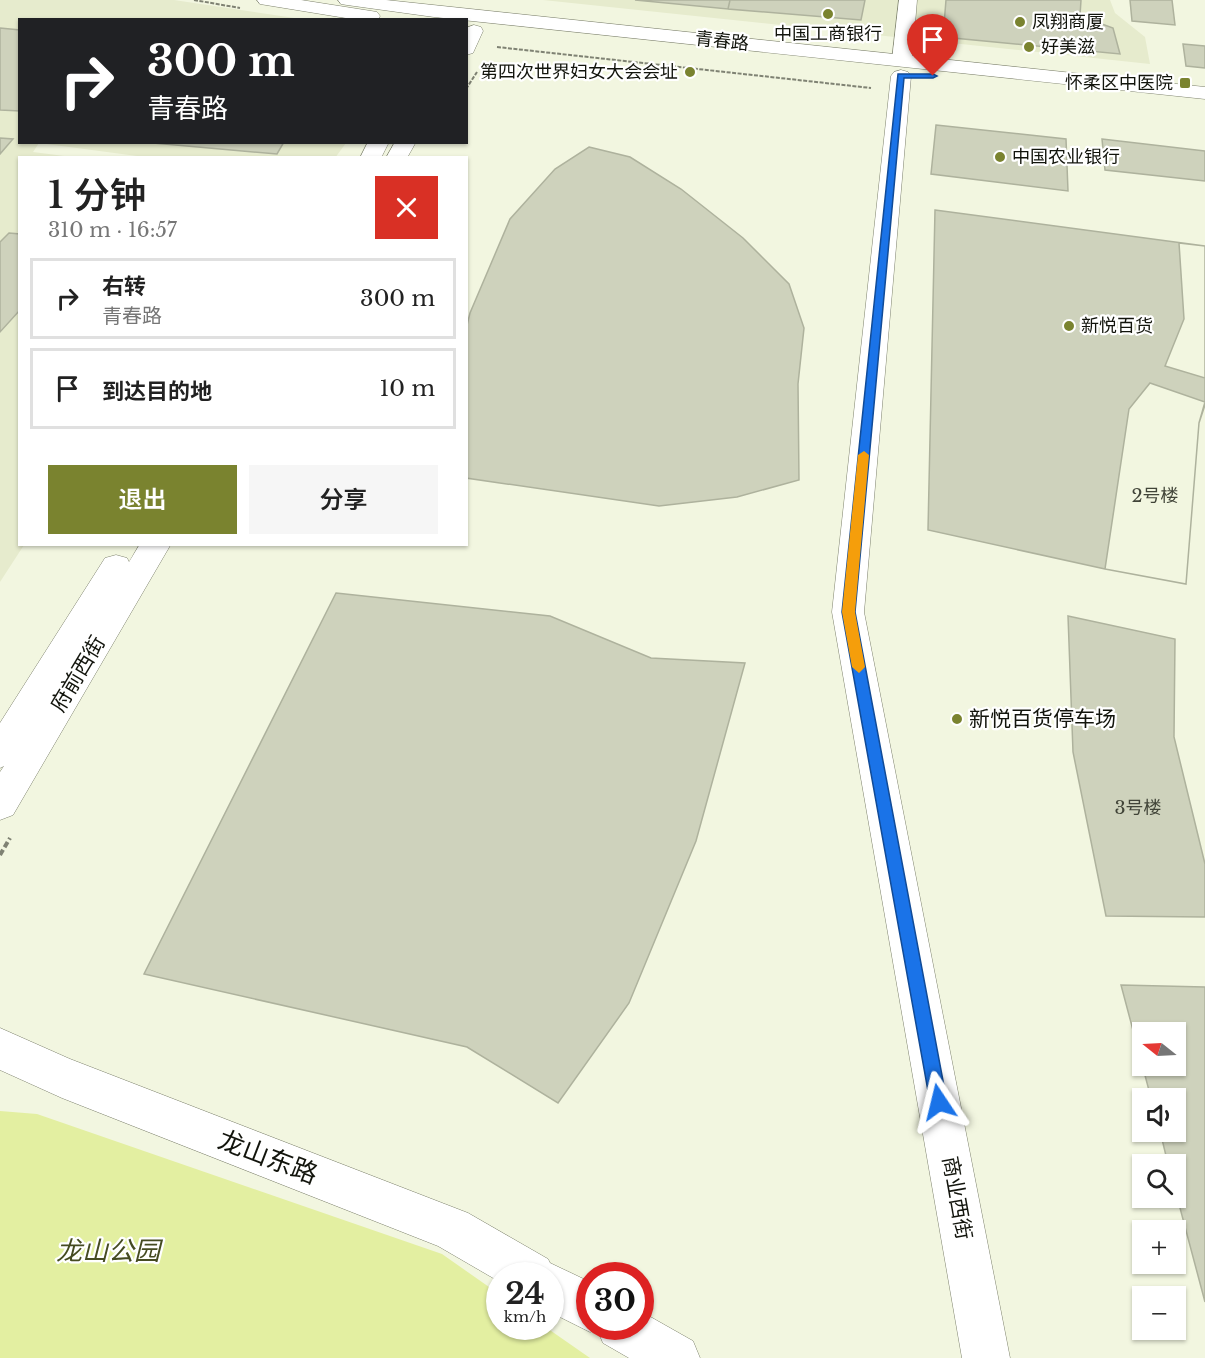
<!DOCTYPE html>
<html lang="zh">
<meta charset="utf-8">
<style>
:root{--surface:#fff;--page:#f6f6f6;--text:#222;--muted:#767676;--line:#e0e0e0;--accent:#7a832f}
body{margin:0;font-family:"Libre Baskerville","Noto Sans SC",serif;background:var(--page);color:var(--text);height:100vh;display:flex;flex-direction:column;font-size:22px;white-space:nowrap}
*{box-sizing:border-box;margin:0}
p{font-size:20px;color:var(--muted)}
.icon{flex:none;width:33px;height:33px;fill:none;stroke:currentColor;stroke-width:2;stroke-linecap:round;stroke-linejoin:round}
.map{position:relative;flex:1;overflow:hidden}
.panel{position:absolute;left:18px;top:156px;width:450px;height:390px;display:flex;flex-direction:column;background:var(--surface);border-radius:0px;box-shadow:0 2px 4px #0004}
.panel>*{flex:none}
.hud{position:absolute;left:18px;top:18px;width:450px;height:126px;border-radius:0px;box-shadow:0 2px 4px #0004;background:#202124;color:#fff;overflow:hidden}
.needle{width:39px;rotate:288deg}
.fabs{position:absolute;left:1132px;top:1022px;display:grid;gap:12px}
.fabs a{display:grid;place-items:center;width:54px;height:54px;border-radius:0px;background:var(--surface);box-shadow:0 2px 4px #0004;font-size:30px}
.speed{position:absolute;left:486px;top:1262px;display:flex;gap:12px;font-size:30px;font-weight:700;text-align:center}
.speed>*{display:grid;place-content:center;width:78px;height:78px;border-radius:50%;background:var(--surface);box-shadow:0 2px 4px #0004;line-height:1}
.speed small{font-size:15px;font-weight:400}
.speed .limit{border:9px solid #d22;background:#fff;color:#111}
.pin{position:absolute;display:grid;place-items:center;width:51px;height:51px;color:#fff;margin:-62px -26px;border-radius:50% 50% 50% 0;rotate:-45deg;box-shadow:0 0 6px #0007}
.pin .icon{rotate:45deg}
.me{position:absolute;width:66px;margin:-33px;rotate:350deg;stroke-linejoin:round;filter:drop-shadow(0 0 4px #0008)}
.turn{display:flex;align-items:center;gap:21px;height:126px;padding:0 30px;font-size:27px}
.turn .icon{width:78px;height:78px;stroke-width:2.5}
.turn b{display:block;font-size:42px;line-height:51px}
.round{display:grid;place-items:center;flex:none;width:63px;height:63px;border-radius:0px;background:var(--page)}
.headline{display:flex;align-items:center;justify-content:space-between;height:102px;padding:0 30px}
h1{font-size:36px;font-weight:600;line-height:45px}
.primary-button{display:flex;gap:12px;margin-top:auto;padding:12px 30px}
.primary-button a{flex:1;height:69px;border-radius:0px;background:var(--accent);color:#fff;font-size:24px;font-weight:600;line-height:69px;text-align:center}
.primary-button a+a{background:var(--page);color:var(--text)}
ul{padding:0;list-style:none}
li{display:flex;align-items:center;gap:18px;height:81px;margin:0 12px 9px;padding:0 18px;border:3px solid var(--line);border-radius:0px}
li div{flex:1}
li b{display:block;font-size:22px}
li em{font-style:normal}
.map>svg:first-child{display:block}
.built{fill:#e6ebcd}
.green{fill:#e3efa1}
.building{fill:#ced2bc;stroke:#aeb29d;stroke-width:1.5;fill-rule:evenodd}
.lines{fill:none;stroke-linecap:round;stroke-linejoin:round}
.minor-casing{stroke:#7e826e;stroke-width:1}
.tertiary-casing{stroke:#7e826e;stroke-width:1}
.secondary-casing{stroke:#7e826e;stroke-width:1}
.path-far1{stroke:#7f8273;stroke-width:2;stroke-dasharray:4 1.5;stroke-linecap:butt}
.path{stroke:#7f8273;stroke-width:4;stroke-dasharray:6 3;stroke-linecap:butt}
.minor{fill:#fff;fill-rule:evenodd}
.tertiary{fill:#fff;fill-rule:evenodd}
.secondary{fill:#fff;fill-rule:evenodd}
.route{fill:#1a73e8;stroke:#114b97;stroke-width:1.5}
.slow{fill:#f59e0b}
.poi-dot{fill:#7a832f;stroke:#fff;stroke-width:2}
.labels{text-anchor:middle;stroke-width:4.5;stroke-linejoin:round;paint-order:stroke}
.far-poi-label{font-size:18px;fill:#12140c;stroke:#fff;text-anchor:start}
.far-street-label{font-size:18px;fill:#12140c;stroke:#fff}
.number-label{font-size:18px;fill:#414438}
.street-label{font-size:21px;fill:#12140c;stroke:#fff}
.poi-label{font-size:21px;fill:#12140c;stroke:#fff;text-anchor:start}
.near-street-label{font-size:26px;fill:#12140c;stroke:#fff}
.near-park-label{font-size:26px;font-style:italic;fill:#454b21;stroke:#fff}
</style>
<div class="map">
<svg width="1205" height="1358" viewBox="0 0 1205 1358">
<rect width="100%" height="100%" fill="#f2f6e0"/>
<!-- built -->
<path class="built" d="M0,0H174L301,19L20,20V142L346,143L335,158H152L39,143L33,152L72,157L20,158V544L24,545L0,582Z
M543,0H1110L1115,13L1145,37L1150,64Z"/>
<!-- green -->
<path class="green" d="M0,1111L37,1114L442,1254L499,1294L500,1326H544L590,1358H0Z"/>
<!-- building -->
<path class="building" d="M635,0H730L728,9Z
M730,0H865L861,20L728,9Z
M946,0H1081L1080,16L1113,28L1120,54L943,37Z
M1130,0H1172L1175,25L1132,21Z
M0,28L20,30V111L0,110Z
M1183,44L1205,46V68L1186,66Z
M936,125L1066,139L1068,191L931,174Z
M0,138L13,139L0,154Z
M1102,139L1205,151V181L1105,170Z
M142,142H284L277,154Z
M589,147L630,157L681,189L743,238L789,284L804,328L798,384L799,480L737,497L659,506L466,478V329L470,313L510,219L555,169Z
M935,210L1205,246V405L1199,423L1186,584L1105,569L928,530Z
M9,233L20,234V310L0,332V242Z
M1179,243L1205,246V378L1165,366L1184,319Z
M1150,383L1205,402L1199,423L1186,584L1105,569L1129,409Z
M336,593L550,616L651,658L745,663L696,841L629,1003L558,1103L467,1047L144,974Z
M1068,616L1175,639L1174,737L1205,864V917L1106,916L1073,752Z
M1121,985L1205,987V1302L1176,1193V1164H1168L1160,1131H1176V1098H1151ZM1143,1032H1176V1065H1143Z"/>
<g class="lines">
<defs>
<path id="minor" d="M899,0H917L912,60L909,64H895L892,60Z
M901,70L908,72L911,76L864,612L1010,1358H962L832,612L891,76L894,72Z"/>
<path id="tertiary" d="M474,25L481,27L483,31L473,53L466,55V28Z
M368,142H389L381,158H360Z
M395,142H416L407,158H386Z
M140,544H171L13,815L0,820V772L4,766L0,768V723L105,558L116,555L127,558L129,562Z
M0,1028L70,1059L468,1213L548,1259L550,1263L590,1282V1326H640V1311L693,1341L700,1358H629L603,1343L597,1329L590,1332L550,1312V1275H500V1282L438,1246L62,1098L0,1070Z"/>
<path id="secondary" d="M257,0H301L371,11L377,12L380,16L378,20H358L266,5L260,4Z
M338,0H386L1205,87V99L434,17L347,5L341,4Z"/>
</defs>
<!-- minor casing -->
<use href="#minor" class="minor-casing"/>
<!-- tertiary casing -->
<use href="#tertiary" class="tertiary-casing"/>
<!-- secondary casing -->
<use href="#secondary" class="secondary-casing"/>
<!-- path-far1 -->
<path class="path-far1" d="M194,0L240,8
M497,47L871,88
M466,89L477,72"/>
<!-- path -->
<path class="path" d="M0,855L10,838"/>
<!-- minor -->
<use href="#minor" class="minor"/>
<!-- tertiary -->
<use href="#tertiary" class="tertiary"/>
<!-- secondary -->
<use href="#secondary" class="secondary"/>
</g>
<!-- route -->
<path class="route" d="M898,74H933L937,76L933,78H904L855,612L947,1102L945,1108L939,1110L932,1108L930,1102L842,612Z"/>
<!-- slow -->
<path class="slow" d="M864,451L869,455L855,612L865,667L859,673L852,667L842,612L858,455Z"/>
<!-- markers -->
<g class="poi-dot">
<circle cx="828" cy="14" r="6"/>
<circle cx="1020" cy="22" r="6"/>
<circle cx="1029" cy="47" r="6"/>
<circle cx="690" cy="72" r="6"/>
<rect x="1179" y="77" width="12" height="12" rx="3"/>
<circle cx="1000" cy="157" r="6"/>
<circle cx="1069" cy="326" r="6"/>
<circle cx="957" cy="719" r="6"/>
</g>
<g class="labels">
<!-- far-poi labels -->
<g class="far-poi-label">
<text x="1032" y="28">凤翔商厦</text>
<text x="828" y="40" text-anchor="middle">中国工商银行</text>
<text x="1041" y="53">好美滋</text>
<text x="678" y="78" text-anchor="end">第四次世界妇女大会会址</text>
<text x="1173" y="89" text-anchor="end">怀柔区中医院</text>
<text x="1012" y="163">中国农业银行</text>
<text x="1081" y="332">新悦百货</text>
</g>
<!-- far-street labels -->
<g class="far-street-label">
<text transform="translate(722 41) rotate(6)" y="6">青春路</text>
</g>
<!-- number labels -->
<g class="number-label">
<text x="1155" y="502">2号楼</text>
<text x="1138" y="814">3号楼</text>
</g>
<!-- street labels -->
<g class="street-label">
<text transform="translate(78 674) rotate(-59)" y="7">府前西街</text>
<text transform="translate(957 1198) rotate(80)" y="7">商业西街</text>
</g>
<!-- poi labels -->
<g class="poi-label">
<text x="969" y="726">新悦百货停车场</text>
</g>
<!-- near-street labels -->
<g class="near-street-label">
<text transform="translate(268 1157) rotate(21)" y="9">龙山东路</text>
</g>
<!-- near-park labels -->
<g class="near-park-label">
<text x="108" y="1260">龙山公园</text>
</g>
</g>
</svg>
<div class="fabs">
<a><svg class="needle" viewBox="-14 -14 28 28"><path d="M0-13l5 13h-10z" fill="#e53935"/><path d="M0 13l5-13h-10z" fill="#767676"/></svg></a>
<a><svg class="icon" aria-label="sound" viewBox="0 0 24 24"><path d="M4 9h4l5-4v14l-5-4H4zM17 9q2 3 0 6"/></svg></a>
<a><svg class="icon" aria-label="search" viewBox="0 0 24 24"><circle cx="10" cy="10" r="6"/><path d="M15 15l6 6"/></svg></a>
<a>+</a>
<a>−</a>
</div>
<div class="speed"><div>24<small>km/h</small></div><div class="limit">30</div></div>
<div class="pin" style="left:933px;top:76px;background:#d93025"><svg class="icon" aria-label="arrive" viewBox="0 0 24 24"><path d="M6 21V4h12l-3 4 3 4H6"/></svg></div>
<svg class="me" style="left:939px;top:1102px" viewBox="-20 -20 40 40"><path d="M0-17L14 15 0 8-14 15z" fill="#1a73e8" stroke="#fff" stroke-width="4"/></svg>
<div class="hud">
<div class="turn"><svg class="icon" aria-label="right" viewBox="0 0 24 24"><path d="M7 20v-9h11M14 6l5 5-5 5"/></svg><div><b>300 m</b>青春路</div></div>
</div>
<section class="panel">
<div class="headline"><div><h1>1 分钟</h1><p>310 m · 16:57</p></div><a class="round" style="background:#d93025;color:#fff"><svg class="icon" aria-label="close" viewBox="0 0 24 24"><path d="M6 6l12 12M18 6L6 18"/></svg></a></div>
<ul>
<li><svg class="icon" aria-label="right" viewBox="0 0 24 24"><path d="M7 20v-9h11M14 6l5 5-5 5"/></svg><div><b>右转</b><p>青春路</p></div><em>300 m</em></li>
<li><svg class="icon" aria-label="arrive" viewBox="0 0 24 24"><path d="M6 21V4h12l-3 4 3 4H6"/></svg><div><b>到达目的地</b></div><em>10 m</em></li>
</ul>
<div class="primary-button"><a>退出</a><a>分享</a></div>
</section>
</div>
